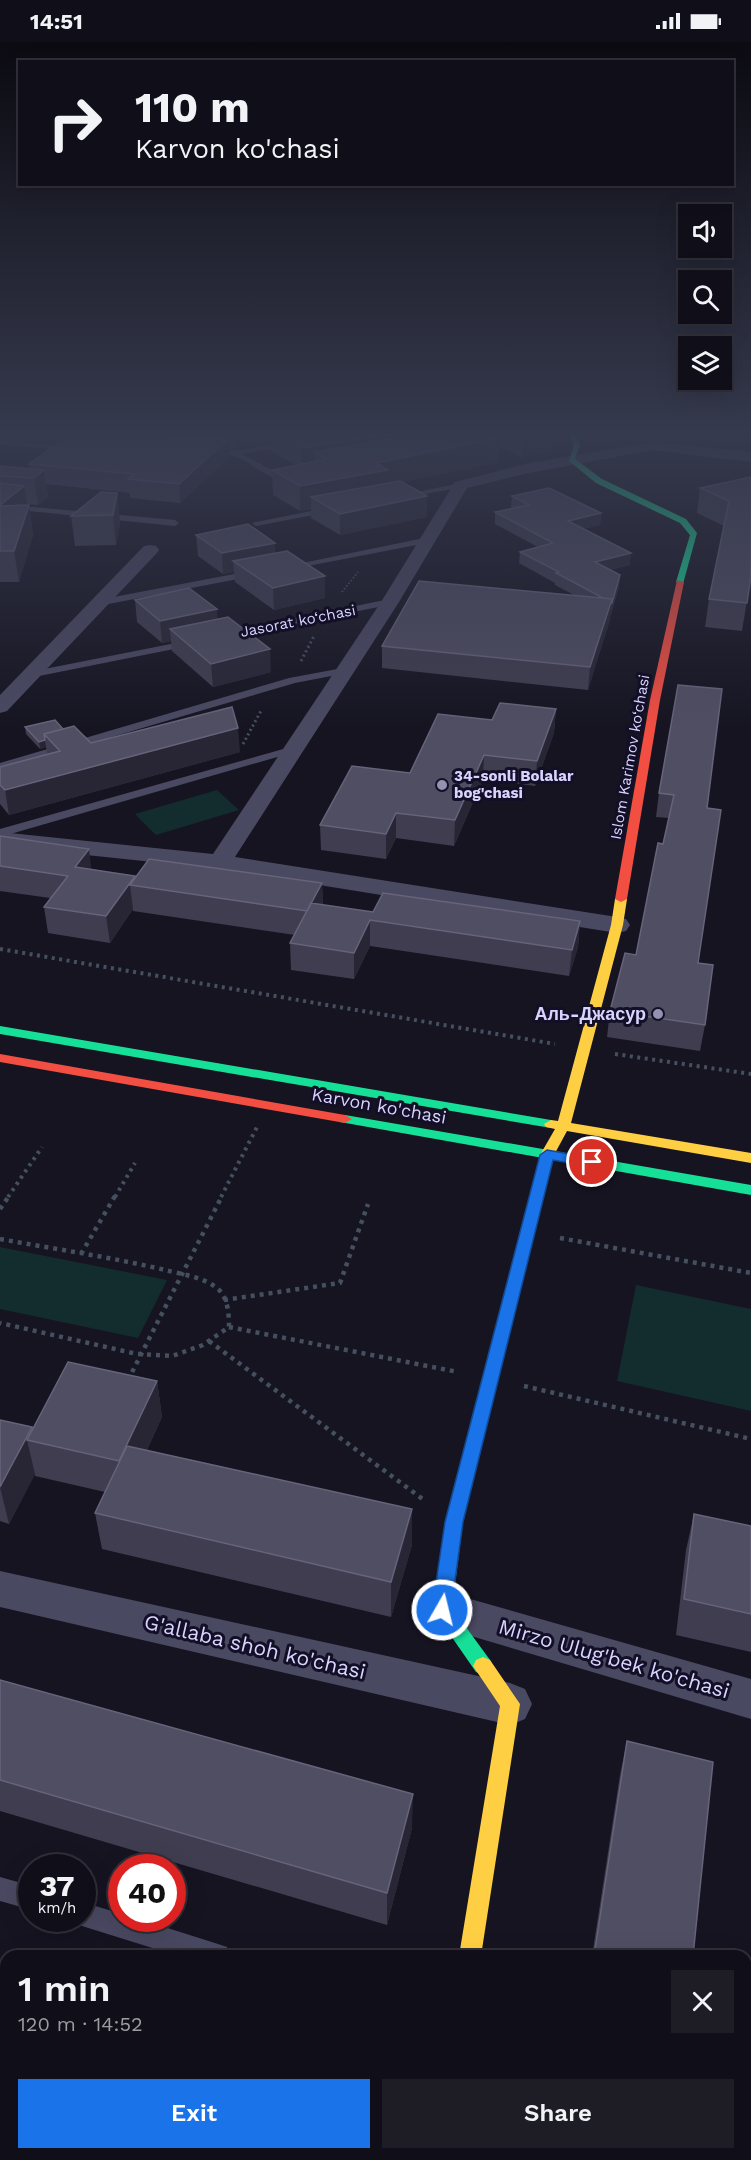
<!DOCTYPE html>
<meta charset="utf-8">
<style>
:root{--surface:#100f19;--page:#1e1d26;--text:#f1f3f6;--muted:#9c9ca2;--line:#302f38;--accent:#1a73e8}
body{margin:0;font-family:"Work Sans",sans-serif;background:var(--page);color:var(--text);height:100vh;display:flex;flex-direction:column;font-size:22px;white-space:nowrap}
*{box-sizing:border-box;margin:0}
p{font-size:20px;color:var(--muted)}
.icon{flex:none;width:33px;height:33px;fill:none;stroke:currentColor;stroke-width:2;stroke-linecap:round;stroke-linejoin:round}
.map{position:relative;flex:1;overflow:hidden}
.panel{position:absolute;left:0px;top:1908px;width:752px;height:210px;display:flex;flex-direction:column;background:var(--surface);border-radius:18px 18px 0 0;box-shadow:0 6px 24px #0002,0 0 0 2px var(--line)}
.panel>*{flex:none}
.banner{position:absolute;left:18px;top:18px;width:716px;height:126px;border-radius:0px;box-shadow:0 6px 24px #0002,0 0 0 2px var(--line);background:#100f19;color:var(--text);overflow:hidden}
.buttons{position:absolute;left:678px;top:162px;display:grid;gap:12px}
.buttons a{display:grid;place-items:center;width:54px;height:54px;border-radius:0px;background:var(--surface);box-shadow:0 6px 24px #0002,0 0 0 2px var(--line);font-size:30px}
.speed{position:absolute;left:18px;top:1812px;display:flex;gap:12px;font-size:30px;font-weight:700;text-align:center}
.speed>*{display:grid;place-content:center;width:78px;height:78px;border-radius:50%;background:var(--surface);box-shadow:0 6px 24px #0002,0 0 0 2px var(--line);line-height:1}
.speed small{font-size:15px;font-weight:400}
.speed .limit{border:9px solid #d22;background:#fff;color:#111}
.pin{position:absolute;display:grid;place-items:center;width:51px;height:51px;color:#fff;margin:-26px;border:3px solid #fff;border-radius:50%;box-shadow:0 2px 6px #0007}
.me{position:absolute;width:66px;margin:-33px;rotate:8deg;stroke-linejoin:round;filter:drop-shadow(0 0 4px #0008)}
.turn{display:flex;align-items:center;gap:21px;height:126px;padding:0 18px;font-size:27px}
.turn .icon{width:78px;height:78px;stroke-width:2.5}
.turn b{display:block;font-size:42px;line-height:51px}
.round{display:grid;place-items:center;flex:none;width:63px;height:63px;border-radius:0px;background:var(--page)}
.headline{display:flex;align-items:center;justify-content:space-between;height:102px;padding:0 18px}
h1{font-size:36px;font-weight:600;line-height:45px}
.cta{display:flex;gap:12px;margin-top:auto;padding:12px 18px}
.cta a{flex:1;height:69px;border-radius:0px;background:var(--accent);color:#fff;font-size:24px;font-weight:600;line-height:69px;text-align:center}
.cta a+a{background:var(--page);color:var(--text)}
.status{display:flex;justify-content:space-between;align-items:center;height:42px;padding:0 30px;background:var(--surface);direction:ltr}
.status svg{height:16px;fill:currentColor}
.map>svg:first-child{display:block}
.green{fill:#132c2d}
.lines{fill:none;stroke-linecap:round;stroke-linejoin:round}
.path-far3{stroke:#44505f;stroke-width:2;stroke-dasharray:1.5 2;stroke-linecap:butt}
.path-far2{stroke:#44505f;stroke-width:3;stroke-dasharray:2 3;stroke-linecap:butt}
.path-far1{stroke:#44505f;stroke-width:4;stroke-dasharray:3 4.5;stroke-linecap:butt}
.path{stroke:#44505f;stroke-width:4.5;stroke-dasharray:4 5;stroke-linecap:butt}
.lane{fill:#4a4962;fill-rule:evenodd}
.street{fill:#4a4962;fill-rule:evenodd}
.fast{fill:#16e098;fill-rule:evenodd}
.slow{fill:#ffcf43;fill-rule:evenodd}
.jam{fill:#f24e42;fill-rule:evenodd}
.wall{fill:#403d50}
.shaded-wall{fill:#282635}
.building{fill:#504e63;stroke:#66637b;stroke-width:1.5}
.route{fill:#1a73e8;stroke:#114b97;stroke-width:1.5}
.poi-dot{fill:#9591b1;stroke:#130f26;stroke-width:2}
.labels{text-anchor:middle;stroke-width:6;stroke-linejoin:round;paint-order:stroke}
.far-street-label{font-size:15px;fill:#d9d4ff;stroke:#130f26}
.far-poi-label{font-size:15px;font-weight:bold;fill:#d9d4ff;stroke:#130f26;text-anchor:start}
.poi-label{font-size:18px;font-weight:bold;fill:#d9d4ff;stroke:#130f26;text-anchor:end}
.street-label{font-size:18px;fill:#d9d4ff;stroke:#130f26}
.near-street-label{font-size:21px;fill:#d9d4ff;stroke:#130f26}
</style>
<div class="status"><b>14:51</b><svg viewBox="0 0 49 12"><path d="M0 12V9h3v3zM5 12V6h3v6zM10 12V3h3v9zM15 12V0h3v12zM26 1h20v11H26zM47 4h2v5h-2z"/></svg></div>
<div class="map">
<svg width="751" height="2118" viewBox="0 0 751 2118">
<rect width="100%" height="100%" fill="#161421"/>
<!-- green -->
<path class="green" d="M217,748L239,768L156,793L135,772Z
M0,1205L167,1238L138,1296L0,1267Z
M636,1243L751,1267V1369L617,1339Z"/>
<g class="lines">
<!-- path-far3 -->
<path class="path-far3" d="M342,550L358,530"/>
<!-- path-far2 -->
<path class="path-far2" d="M301,619L314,594
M243,702L262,667"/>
<!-- path-far1 -->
<path class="path-far1" d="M0,907L555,1002
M615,1012L751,1032
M8,1155L42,1105
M115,1155L135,1121
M221,1155L257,1085"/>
<!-- path -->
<path class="path" d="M0,1167L9,1154
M560,1196L751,1231
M0,1197C55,1207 110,1215 165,1228C181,1232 203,1235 217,1246C228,1255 229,1272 229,1285L203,1303L172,1314L137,1312L0,1281
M81,1212L115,1154
M224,1258L340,1241L368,1162
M229,1285L458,1330
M209,1299L424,1458
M128,1338L222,1154
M524,1344L751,1397"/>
<!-- lane -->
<path class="lane" d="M0,398L72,405L76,407L72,409L0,402Z
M289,399L292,403L242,412L281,433H294L295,435C275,447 252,419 234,414C225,411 214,415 206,410L210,408L235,409Z
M461,441H464V445L402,456L398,454Z
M0,462L175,478L179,481L175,484L0,466Z
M331,465H334V469L256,484L252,481Z
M429,495L433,498L432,500L287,528L283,525Z
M255,528L258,529V533L98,564L93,561L98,558Z
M390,557L395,560L393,562L226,596L221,593L226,590Z
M191,598L196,601L194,603L29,636L24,633L29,630Z
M343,626L348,629L347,631L295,641L0,728V721L289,636Z
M294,704L298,705V709L0,795V787Z
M0,1835L32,1844V1868L0,1859Z
M82,1860L122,1872V1876H136L218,1902L227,1905L230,1914H178L82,1884L73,1881L72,1876H82Z"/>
<!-- street -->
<path class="street" d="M653,400L751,410V420L653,408L529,431L467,446L399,560L235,815L617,875L626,877L630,883L626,889L617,891L220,827L0,804V790L213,812L381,560L455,440L529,421Z
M150,503L156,504L159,508L156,512L7,669L0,671V653L144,504Z
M0,1529L510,1641L525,1647L532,1662L525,1677L510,1683L0,1565Z
M442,1549L751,1637V1677L427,1581L421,1568L427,1555Z
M414,2112H468L467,2118H413Z"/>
<!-- fast -->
<path class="fast" d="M569,392H575L580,403L575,417L602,437L686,477L697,491L683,542L676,540L690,493L680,481L596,441L569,419L574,403Z
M0,984L551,1078L558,1082L551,1086L0,992Z
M345,1073L751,1143V1153L340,1080L338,1077Z
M529,1179L534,1180L536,1184L463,1480L452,1566L490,1618L493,1624L490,1630L483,1633L476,1630L433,1568L445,1480L522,1184L524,1180Z"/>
<!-- slow -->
<path class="slow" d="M621,854L627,857L623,883L571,1081L751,1111V1121L567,1089L554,1113L536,1184L534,1188H524L522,1184L540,1113L555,1087L546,1085L544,1082L551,1078L558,1079L611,883L615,857Z
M483,1615L490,1618L520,1662L481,1914H459L500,1664L473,1624L476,1618Z"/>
<!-- jam -->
<path class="jam" d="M677,538L684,540L660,658L627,857L621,860L615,857L650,658Z
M0,1012L345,1073L352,1077L345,1081L0,1020Z"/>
</g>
<!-- wall -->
<path class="wall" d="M69,392H556L555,408L522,415L498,404V420L403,440L427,454V475L340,493L311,476V467L300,469L273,453L272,428L296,423L271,409L270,400L260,402L250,397L240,406L229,407L230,415L180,461L130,456V451L46,442L48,455L38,463L27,462V463H29L33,493L19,540H0V424L30,427L29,422L69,393Z
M751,435V534L742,589L705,585L709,557L724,484L697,471L700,446Z
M117,451L120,481L116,503L75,504L71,474Z
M512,454L601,471L600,483L583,487L630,523L610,528L620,533L619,545L588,648L382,626V604L574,553L555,543V541L519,521L520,510L538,505L495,482V470L513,466L511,465Z
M196,493L275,501V511L325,534V556L274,568L235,540L234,530L223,532L198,514Z
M135,558L218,577L271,630L213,645L172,609L171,599L162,601L137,580Z
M678,643L707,766L698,921L705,983L700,1009L607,995L610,969L636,913L669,776L656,775L659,751Z
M556,667L554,691L535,744L483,737L454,804L396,796L386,817L321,808L320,783L410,731L492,678Z
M25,685L63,687L91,701L240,710L9,773L0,762V725L47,713L46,705L40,707L26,692Z
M0,794L92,827L136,835L322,841L323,863L373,870L580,879L578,905L569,934L370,904L354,937L291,928L290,901L295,893L133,869V867L110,901L48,891L44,865L50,856L0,849Z
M157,1339L162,1375L147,1408L412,1467V1503L391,1575L102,1507L95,1471L105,1450L35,1434V1432L9,1482L0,1479V1378L33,1387Z
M694,1472L751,1484V1610L676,1593L686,1508Z
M0,1638L412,1786L387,1883L0,1769Z
M627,1699L693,1914H592L620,1733Z
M562,2112H671V2118H568L561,2116Z"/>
<!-- shaded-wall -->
<path class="shaded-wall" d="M110,392H126V393L111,404Z
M234,392H249L250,397L240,406L235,407Z
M259,392H270V400L260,402Z
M390,392H457L314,410V425L302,427V406Z
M535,392H556L555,408L522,415L524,394Z
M229,396L230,415L180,461L179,442Z
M499,396L498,420L388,443L311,455V467L300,469V444L376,421Z
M44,428L48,455L38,463L34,436Z
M24,444L28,468L29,463L33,493L19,540L14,509L0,494V463Z
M117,451L120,481L116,503L113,473Z
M427,454V475L340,493V472Z
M601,471L600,483L567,491L568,479Z
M275,501L276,522L233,519L234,530L223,532L222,511Z
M631,511L630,523L593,532L595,520Z
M620,533L619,545L611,573L612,561Z
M325,534V556L274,568L273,546Z
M612,557L610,579L588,648L590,625Z
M217,567L218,589L170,587L171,599L162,601L160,579Z
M270,607L271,630L213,645L211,622Z
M556,667L554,691L535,744L537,719Z
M238,686L240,710L9,773L5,748Z
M45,698L46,705L40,707L39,700Z
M484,713L483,737L454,804L455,778Z
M396,771V796L386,817V792Z
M89,807L92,833L75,825Z
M135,834L137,843H130L133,867L110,901L106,874Z
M322,841L323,867L307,869Z
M370,878V904L354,937V911Z
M580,879L578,905L569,934L572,908Z
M157,1339L162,1375L125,1455L119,1419Z
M32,1385L36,1400L27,1398L35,1432L9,1482L0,1445Z
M412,1467V1503L391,1575V1540Z
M413,1752L412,1786L387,1883V1851Z
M335,2112H341V2118H333Z"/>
<!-- building -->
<path class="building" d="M276,392H390L302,406Z
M417,392H489L499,396L376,421L388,428L300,444L272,428L327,417L314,410Z
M518,392H535L524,394Z
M69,393L229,396L179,442L128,437L134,432L29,422Z
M0,424L44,428L34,436L0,434Z
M751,435V534L747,561L709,557L729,459L700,446Z
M400,439L427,454L340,472L311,455Z
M0,441L24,444L0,463Z
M549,446L601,471L568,479L631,511L595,520L620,533L612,561L611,560L612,557L603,556L556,531L559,530L520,510L553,501L495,470L529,463L512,454Z
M101,450L117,451L113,473L71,474Z
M29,463L14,509H0V464Z
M248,482L275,501L222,511L196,493Z
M287,509L325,534L273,546L233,519Z
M419,539L612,557L590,625L382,604Z
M189,546L217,567L160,579L135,558Z
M228,575L270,607L211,622L170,587Z
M678,643L722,647L707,766L721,768L698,921L713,923L705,983L610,969L625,911L636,913L658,801L663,802L674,753L659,751Z
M500,661L556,667L537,719L484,713L455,778L396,771L386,792L320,783L352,724L410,731L438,672L492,678Z
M232,665L238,686L5,748L0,743V725L60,709L44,692L74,684L91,701Z
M55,678L63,687L44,692L45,698L39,700L25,685Z
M0,794L89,807L75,825L135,834L106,874L44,865L68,834L0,824Z
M149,817L322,841L307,869L130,843Z
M383,851L580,879L572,908L370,878L354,911L290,901L311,861L373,870Z
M68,1320L157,1339L119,1419L27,1398Z
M0,1378L32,1385L0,1445Z
M127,1404L412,1467L391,1540L95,1471Z
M694,1472L751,1484V1572L684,1557Z
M0,1638L413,1752L387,1851L0,1738Z
M627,1699L713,1720L693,1914H594Z
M0,1988L6,1990V2112H335L333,2118L0,2117Z
M644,2112H671V2118H663Z"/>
<!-- sky -->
<linearGradient id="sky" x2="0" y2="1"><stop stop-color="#0c0b12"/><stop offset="0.57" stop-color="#363a4e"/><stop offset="1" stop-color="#363a4e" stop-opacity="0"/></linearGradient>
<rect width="751" height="688" fill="url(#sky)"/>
<!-- route -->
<path class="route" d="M547,1108L592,1116L599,1120L592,1125L553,1118L463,1480L451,1568L448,1574L442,1577L435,1574L432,1568L445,1480L540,1113Z"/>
<!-- markers -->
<g class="poi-dot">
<circle cx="442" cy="743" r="6"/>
<circle cx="658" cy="972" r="6"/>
</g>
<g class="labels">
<!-- far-street labels -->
<g class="far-street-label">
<text transform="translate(298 579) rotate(-11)" y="5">Jasorat ko‘chasi</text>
<text transform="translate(630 715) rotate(-80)" y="5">Islom Karimov ko‘chasi</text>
</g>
<!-- far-poi labels -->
<g class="far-poi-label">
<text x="454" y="739">34-sonli Bolalar<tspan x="454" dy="17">bog'chasi</tspan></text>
</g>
<!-- poi labels -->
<g class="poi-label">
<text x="646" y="978">Аль-Джасур</text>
</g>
<!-- street labels -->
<g class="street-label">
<text transform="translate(379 1064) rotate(10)" y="6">Karvon ko'chasi</text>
</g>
<!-- near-street labels -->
<g class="near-street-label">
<text transform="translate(255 1605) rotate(13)" y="7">G'allaba shoh ko'chasi</text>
<text transform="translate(614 1617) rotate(16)" y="7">Mirzo Ulug'bek ko'chasi</text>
</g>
</g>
</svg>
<div class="buttons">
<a><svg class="icon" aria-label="sound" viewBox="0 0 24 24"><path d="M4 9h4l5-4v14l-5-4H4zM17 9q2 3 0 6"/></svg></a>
<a><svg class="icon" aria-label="search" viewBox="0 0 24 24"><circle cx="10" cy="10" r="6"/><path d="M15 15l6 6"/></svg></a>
<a><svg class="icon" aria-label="layers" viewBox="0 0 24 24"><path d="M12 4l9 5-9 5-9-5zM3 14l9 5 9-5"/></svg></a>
</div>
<div class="speed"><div>37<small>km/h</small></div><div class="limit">40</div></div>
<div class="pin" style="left:592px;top:1120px;background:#d93025"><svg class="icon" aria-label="arrive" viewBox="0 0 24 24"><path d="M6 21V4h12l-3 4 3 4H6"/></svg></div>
<svg class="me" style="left:442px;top:1568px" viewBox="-20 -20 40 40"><circle r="17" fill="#1a73e8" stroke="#fff" stroke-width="3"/><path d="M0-11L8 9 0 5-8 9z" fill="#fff"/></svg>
<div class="banner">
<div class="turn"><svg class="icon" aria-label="right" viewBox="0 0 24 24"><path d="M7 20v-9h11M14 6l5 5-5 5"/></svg><div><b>110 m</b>Karvon ko'chasi</div></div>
</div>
<section class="panel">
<div class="headline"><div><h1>1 min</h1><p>120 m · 14:52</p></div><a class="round"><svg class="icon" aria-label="close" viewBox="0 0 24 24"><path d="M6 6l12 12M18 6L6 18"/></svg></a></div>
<div class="cta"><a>Exit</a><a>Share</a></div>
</section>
</div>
